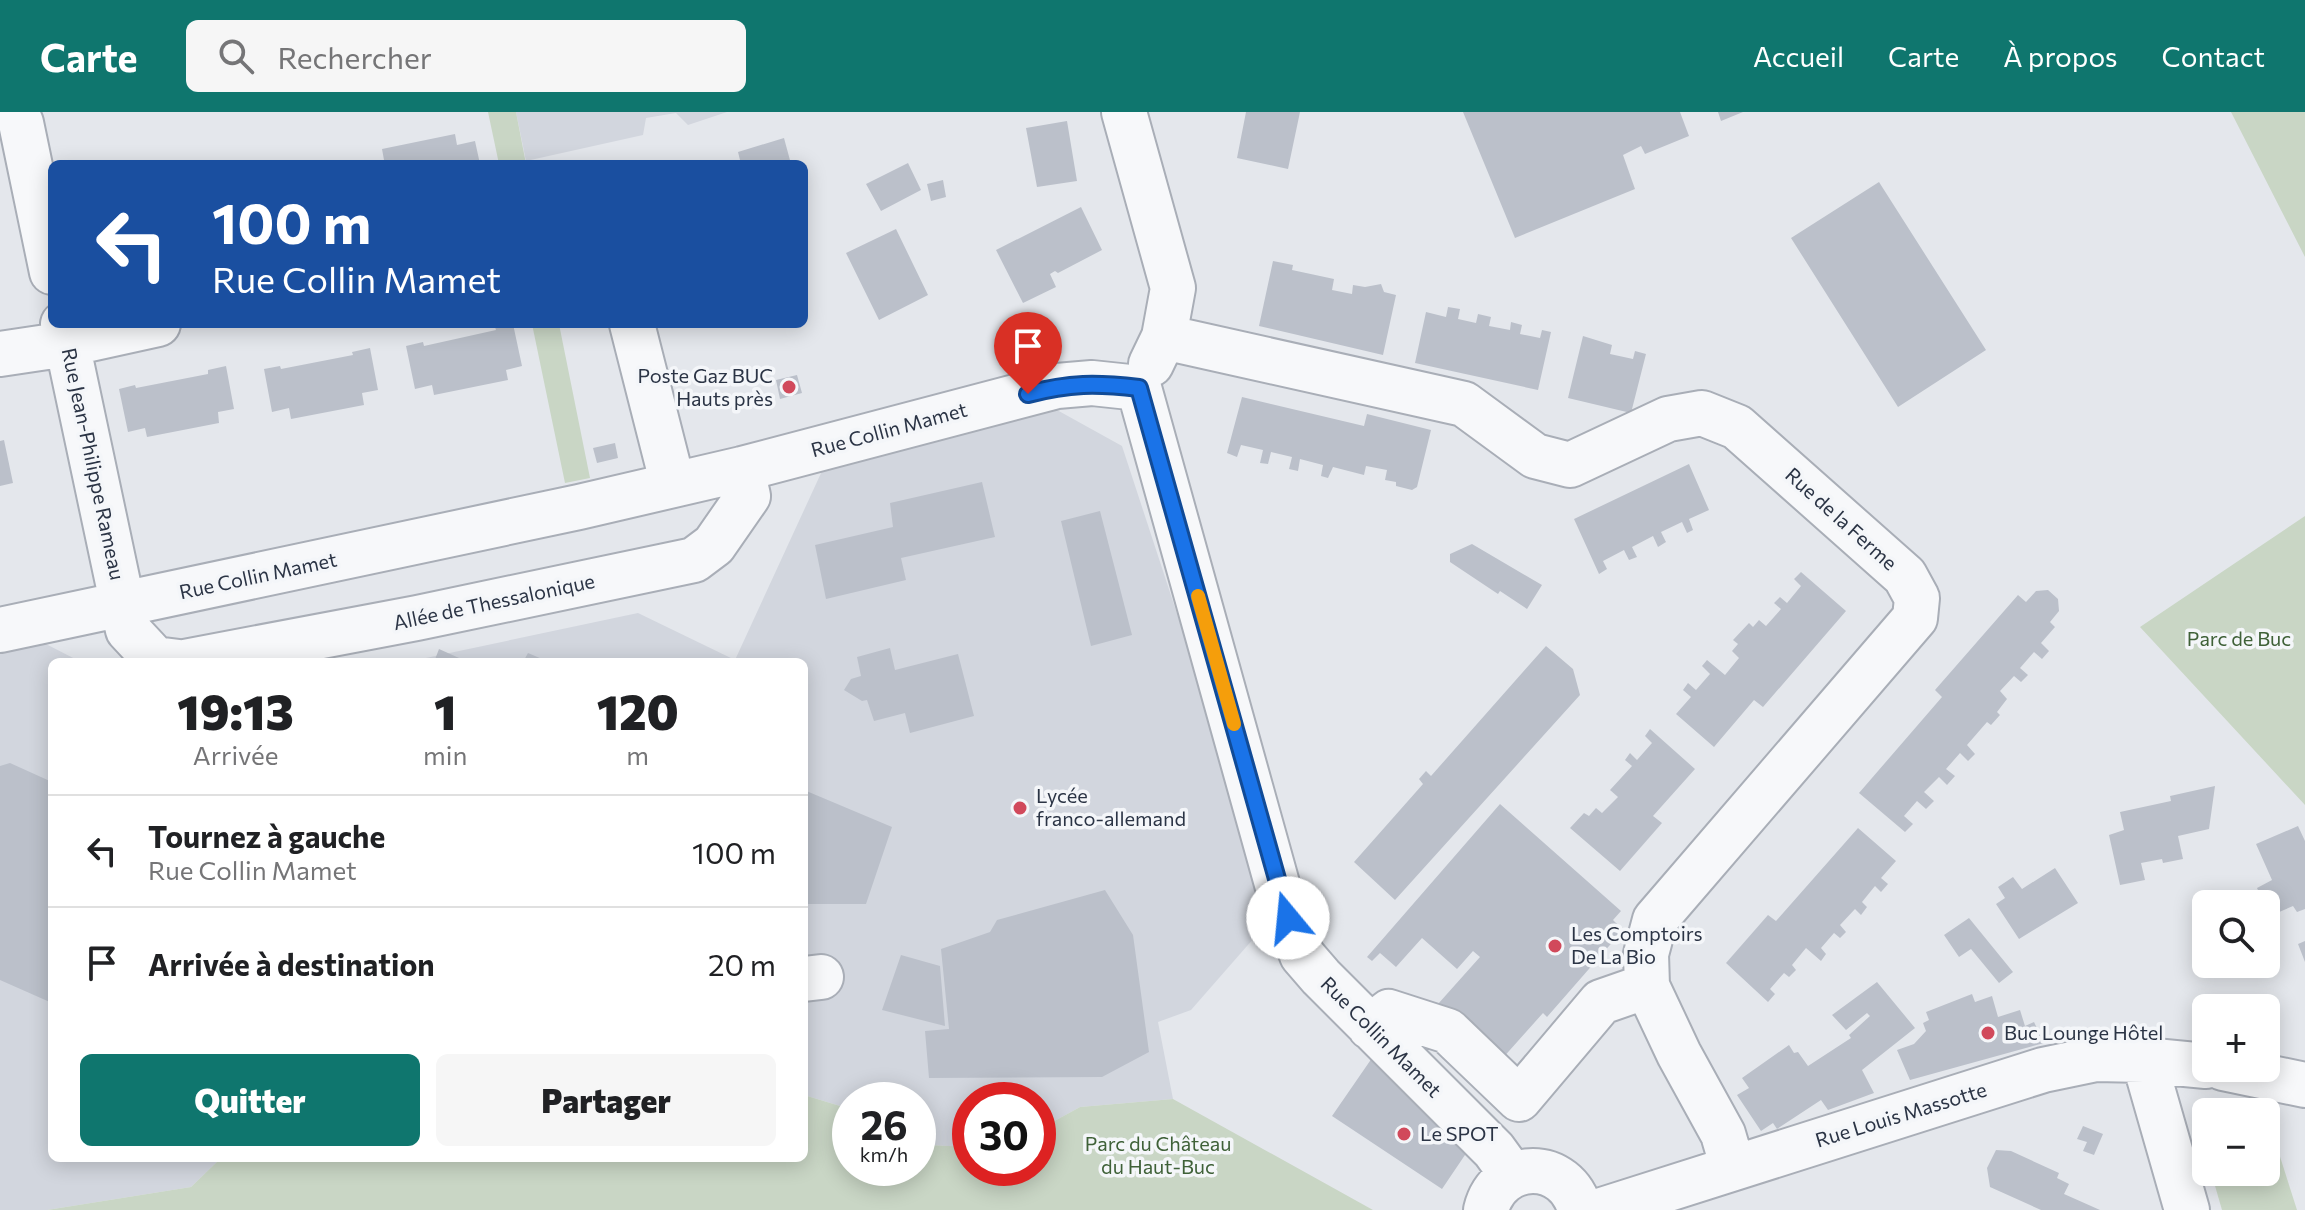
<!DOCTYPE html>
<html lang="fr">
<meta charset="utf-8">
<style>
:root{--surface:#fff;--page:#f6f6f6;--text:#202124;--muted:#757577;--line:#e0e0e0;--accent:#0f766e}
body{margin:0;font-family:Commissioner,sans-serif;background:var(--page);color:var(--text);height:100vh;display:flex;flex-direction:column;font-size:30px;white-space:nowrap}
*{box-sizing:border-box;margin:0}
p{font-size:26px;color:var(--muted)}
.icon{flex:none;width:44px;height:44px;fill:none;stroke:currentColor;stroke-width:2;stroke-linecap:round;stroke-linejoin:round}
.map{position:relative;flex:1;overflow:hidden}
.panel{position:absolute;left:48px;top:546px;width:760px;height:504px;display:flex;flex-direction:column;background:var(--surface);border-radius:12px;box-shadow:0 4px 20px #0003}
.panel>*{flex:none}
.banner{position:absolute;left:48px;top:48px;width:760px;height:168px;border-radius:12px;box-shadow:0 4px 20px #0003;background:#1a4fa0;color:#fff;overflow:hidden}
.buttons{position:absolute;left:2192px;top:778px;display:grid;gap:16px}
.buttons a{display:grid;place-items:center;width:88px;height:88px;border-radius:12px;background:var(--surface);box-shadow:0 4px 20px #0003;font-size:40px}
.speed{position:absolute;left:832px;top:970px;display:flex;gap:16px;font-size:40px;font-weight:700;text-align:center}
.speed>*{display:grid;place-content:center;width:104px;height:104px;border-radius:50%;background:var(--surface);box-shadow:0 4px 20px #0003;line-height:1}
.speed small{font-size:20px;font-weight:400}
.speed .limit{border:12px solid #d22;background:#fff;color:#111}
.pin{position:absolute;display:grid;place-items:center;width:68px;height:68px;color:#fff;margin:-82px -34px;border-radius:50% 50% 50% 0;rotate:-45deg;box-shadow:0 0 8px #0007}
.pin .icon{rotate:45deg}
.me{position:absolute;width:88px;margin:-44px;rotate:343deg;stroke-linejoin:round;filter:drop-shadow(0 0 6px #0008)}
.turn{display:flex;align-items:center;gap:28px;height:168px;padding:0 32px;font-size:36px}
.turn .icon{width:104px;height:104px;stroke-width:2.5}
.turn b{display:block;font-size:56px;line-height:68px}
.eta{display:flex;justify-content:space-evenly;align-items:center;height:136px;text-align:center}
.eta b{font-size:48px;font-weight:800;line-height:56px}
.primary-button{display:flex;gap:16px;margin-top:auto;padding:16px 32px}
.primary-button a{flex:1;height:92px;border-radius:12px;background:var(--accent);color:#fff;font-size:32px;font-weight:800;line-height:92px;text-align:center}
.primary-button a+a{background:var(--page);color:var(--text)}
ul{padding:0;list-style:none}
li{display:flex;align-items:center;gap:24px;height:112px;padding:0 32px;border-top:2px solid var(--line)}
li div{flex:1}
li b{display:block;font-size:30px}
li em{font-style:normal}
header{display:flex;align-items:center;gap:48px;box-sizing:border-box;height:112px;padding:0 40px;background:var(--accent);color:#fff}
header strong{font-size:38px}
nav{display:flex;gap:44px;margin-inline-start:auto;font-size:28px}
.search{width:560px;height:72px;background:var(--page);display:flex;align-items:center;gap:20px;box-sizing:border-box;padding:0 28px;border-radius:12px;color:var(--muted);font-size:30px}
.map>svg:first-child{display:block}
.built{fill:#d2d6de}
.green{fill:#c9d6c5}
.building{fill:#bbc0ca}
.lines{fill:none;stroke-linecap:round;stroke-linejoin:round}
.minor-casing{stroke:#a9aeb7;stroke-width:48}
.minor{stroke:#f7f8fa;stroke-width:44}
.route-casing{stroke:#114b97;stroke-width:20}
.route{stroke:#1a73e8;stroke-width:14}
.slow{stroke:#f59e0b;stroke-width:14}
.poi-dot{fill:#d1495b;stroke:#f4f6f9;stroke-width:3}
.labels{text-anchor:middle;stroke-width:7;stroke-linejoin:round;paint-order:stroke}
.poi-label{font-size:20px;fill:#2b3445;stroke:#f4f6f9;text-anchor:start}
.street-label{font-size:20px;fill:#2b3445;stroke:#f4f6f9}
.park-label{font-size:20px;fill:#3f6138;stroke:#f4f6f9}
</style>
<header>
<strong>Carte</strong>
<div class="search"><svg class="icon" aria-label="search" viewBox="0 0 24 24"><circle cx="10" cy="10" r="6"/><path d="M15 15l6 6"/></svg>Rechercher</div>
<nav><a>Accueil</a><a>Carte</a><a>À propos</a><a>Contact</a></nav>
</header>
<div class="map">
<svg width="2305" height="1098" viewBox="0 0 2305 1098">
<rect width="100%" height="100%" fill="#e4e7ec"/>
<!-- built -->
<path class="built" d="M516,0H727L688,13L676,1L646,6L643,23L526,49Z
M1057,298L1122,334L1203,581L1268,810L1191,898L1158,910L1173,987L1080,995L1038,1018V988H970V1035L928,1033L918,1028V988H850V997L804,983V550H407L638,501L735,548L822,359Z
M44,531L81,550H52V1046H221L191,1075L47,1098H0V540Z"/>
<!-- green -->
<path class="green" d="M488,0H516L526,52H499Z
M2231,0H2305V145Z
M532,212H559L590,366L565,371Z
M2305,404V693L2140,515Z
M804,983L850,997V1056H918V1028L928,1033L970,1035V1056H1038V1018L1080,995L1173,987L1373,1098H47L191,1075L221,1046H804Z
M2269,1010L2297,1098H2222L2211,1060H2266V1011Z"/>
<!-- building -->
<path class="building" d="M1246,0H1300L1288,57L1237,46Z
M1463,0H1680L1689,24L1645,42L1641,34L1623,43L1635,77L1515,126Z
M1718,0H1743L1721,9Z
M1067,9L1077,69L1037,75L1026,16Z
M455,22L457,33L475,29L480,52H373L384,48L382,37Z
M784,26L791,52H741L738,40Z
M908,51L921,78L881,99L866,72Z
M943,68L946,85L931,89L927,72Z
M1879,70L1986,238L1898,295L1791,126Z
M1081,95L1102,138L1058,161L1055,159L1050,162L1056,175L1023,191L996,138Z
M896,117L928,183L879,208L846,141Z
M1273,149L1293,153L1292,158L1334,167L1332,178L1352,182L1353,173L1365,175L1381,172L1384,180L1396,183L1383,243L1259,214Z
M1448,195L1460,197L1458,207L1476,211L1478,202L1491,205L1489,214L1510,218L1511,210L1522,213L1520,222L1540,226L1542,218L1551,220L1538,278L1415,251L1426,200L1446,205Z
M509,212H513L522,254L506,258L508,268L434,283L432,273L415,277L406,234L423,230L424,234L496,218L495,215Z
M1583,224L1612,233L1610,242L1633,247L1635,239L1646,242L1631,301L1568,286Z
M370,236L378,278L362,281L364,293L291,307L289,296L272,300L264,257L280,254L281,257L353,243L352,240Z
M226,254L234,297L218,300L219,311L147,325L145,316L128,320L119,277L135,273L136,276L208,262V258Z
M797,263L802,281L780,287L776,268Z
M1242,285L1364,314L1367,302L1431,318L1417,375L1412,378L1396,374V370L1385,368L1387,358L1366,354L1364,363L1333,355L1328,366L1321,364L1323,353L1300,347L1298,359L1289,357L1292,345L1271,340L1268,352L1260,351L1263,338L1241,333L1237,345L1227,341Z
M4,328L13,371L0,374V329Z
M615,331L618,346L597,351L593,336Z
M1689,352L1709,398L1689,407L1693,418L1687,421L1682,410L1661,420L1666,430L1658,435L1653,424L1632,435L1637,445L1629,448L1624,438L1603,449L1607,457L1599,462L1574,407Z
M982,370L995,425L901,446L906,468L826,487L815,433L893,415L890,391Z
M1100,399L1132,523L1091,534L1061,409Z
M1472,432L1542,473L1527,497L1500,479L1498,482L1450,450V442Z
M1801,460L1846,499L1763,595L1754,588L1714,635L1676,602L1691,585L1683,578L1688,571L1696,578L1710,562L1702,554L1707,548L1725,563L1739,546L1732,539L1738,532L1733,528L1749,511L1753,515L1759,508L1766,514L1781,497L1774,491L1780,485L1787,491L1801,474L1794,467Z
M2048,478L2058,487L2059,499L2050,510L2055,515L2041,531L2049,539L2042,547L2034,540L2020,556L2028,563L2021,570L2014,564L2000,579L2007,587L1997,600L2000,603L1991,613L1987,610L1967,633L1975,642L1968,649L1960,641L1946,657L1955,664L1947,673L1939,665L1924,680L1934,689L1926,697L1917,689L1904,704L1913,712L1905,720L1859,681L1942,585L1935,578L2018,483L2026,490L2036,479Z
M1546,534L1573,557L1580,583L1395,788L1354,750L1423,672L1419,667L1426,659L1431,664Z
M890,536L895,558L958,542L974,604L910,621L905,601L874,609L867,588L862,589L844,578L851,567L861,564L857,545Z
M439,537L468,550H434Z
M528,541L549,550H523Z
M1650,617L1695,657L1653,704L1662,711L1620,759L1570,716L1584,701L1589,704L1596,696L1602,701L1618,685L1610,678L1632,654L1625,648L1630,641L1637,648L1652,631L1645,624Z
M10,651L52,670V891L0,868V654Z
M2215,674L2209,717L2178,724L2183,747L2163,751L2162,747L2141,751L2145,768L2120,773L2109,723L2124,718L2120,700L2171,689L2170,684Z
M804,678L892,715L866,792H804Z
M1500,692L1621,799L1613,808L1623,818L1547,905L1543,901L1501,948L1438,892L1480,845L1473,839L1457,857L1422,826L1396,855L1380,841L1372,849L1367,845Z
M2298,714L2305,729V797L2297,800L2293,794L2270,804L2257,776L2272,768L2256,732Z
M1858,716L1896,749L1881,766L1888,772L1881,780L1875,774L1862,790L1867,795L1861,803L1855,797L1840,813L1846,820L1840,826L1834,821L1821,836L1826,842L1821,849L1806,836L1792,853L1796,858L1789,865L1784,861L1770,877L1775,882L1768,890L1726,851L1768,803L1776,809Z
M2055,756L2078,791L2019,827L1996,792L2005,786L1998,775L2013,765L2022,777Z
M1105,778L1133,823L1149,940L1102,965L929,966L925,919L949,917L941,837L990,820L997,808Z
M1969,806L2013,860L1999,871L1971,837L1959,845L1944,823Z
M2305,829V850L2298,832Z
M901,843L940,854L945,914L882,898Z
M1877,870L1915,916L1862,958L1874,981L1828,998L1821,988L1777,1017L1773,1011L1761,1019L1737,983L1749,976L1742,966L1789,933L1794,941L1798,940L1808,954L1851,926L1849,923L1870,904L1867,901L1846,918L1832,903Z
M1972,882L1975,890L1992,884L1998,905L2020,898L2025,914L2034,910L2044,931L1910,968L1897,938L1914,932L1926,919L1923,911L1929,908L1926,900Z
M1372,946L1467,1040L1442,1077L1332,1004Z
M2083,1014L2103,1022L2094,1043L2083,1039L2087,1030L2077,1027Z
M1996,1038L2011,1039L2059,1061L2057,1066L2069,1072L2064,1082L2100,1098H2041L1990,1075L1987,1056Z"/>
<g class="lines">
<defs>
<path id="minor" d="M16,0L21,11L52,160
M1124,0L1173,176L1164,225L1151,252
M63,212L128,518L155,547L179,550
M632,212L673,373
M1164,225L1464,292L1535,344L1570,353L1668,307L1702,301L1737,315L1905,464L1917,486L1915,506L1655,808L1646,842L1647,874L1679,942L1723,1022L1733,1056
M0,242L67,232L158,212
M1139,276L1279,779L1302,843L1321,865L1494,1038L1512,1063
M0,518L579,395L742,357L1057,274L1092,271L1139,276
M184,550L417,506L694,448L714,433L748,384L742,357
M804,867L821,865
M1370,915L1389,900L1448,919L1519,987L1601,890L1647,874
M2144,948L2187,1098
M2223,956L2305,973
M1486,1098C1499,1046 1567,1046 1580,1098
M1602,1098L2043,958L2096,947L2144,948L2206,954"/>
</defs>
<!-- minor casing -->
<use href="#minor" class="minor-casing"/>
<!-- minor -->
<use href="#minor" class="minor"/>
</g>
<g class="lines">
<defs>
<path id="route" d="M1028,282C1070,271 1096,271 1139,276L1288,806"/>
</defs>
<!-- route casing -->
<use href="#route" class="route-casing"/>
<!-- route -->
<use href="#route" class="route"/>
<!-- slow -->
<path class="slow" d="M1198,484L1234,612"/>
</g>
<!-- markers -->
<g class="poi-dot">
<circle cx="789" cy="275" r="8"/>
<circle cx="1020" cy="696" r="8"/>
<circle cx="1555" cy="834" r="8"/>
<circle cx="1988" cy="921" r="8"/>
<circle cx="1404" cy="1022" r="8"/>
</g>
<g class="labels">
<!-- poi labels -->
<g class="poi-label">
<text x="773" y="271" text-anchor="end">Poste Gaz BUC<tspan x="773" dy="23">Hauts près</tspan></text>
<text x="1036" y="691">Lycée<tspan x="1036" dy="23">franco-allemand</tspan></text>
<text x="1571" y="829">Les Comptoirs<tspan x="1571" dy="23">De La Bio</tspan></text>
<text x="2004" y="928">Buc Lounge Hôtel</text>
<text x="1420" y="1029">Le SPOT</text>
</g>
<!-- street labels -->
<g class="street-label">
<text transform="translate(889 318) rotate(-15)" y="7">Rue Collin Mamet</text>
<text transform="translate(93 352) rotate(78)" y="7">Rue Jean-Philippe Rameau</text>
<text transform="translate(1841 407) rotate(42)" y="7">Rue de la Ferme</text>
<text transform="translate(258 464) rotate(-12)" y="7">Rue Collin Mamet</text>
<text transform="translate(494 490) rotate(-12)" y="7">Allée de Thessalonique</text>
<text transform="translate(1381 925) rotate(45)" y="7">Rue Collin Mamet</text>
<text transform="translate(1901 1003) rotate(-17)" y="7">Rue Louis Massotte</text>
</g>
<!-- park labels -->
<g class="park-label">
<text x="2239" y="534">Parc de Buc</text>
<text x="1158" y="1039">Parc du Château<tspan x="1158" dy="23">du Haut-Buc</tspan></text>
</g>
</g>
</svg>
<div class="buttons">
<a><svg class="icon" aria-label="search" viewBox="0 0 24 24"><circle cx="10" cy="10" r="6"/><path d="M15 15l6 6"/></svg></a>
<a>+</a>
<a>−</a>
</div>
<div class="speed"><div>26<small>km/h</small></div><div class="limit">30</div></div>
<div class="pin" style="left:1028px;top:282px;background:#d93025"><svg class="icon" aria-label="arrive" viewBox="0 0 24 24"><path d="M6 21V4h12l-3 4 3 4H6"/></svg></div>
<svg class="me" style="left:1288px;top:806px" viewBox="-20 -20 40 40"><circle r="19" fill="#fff"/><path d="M0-13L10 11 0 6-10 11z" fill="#1a73e8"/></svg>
<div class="banner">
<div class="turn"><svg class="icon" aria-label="left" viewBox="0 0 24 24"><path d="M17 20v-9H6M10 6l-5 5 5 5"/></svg><div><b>100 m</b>Rue Collin Mamet</div></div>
</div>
<section class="panel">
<div class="eta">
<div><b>19:13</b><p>Arrivée</p></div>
<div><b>1</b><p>min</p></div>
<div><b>120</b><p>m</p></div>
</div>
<ul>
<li><svg class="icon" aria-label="left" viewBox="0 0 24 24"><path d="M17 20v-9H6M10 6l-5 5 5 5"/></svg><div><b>Tournez à gauche</b><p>Rue Collin Mamet</p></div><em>100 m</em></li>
<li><svg class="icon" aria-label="arrive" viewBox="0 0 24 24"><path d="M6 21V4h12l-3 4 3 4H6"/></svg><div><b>Arrivée à destination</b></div><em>20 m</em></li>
</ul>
<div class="primary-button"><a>Quitter</a><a>Partager</a></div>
</section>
</div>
